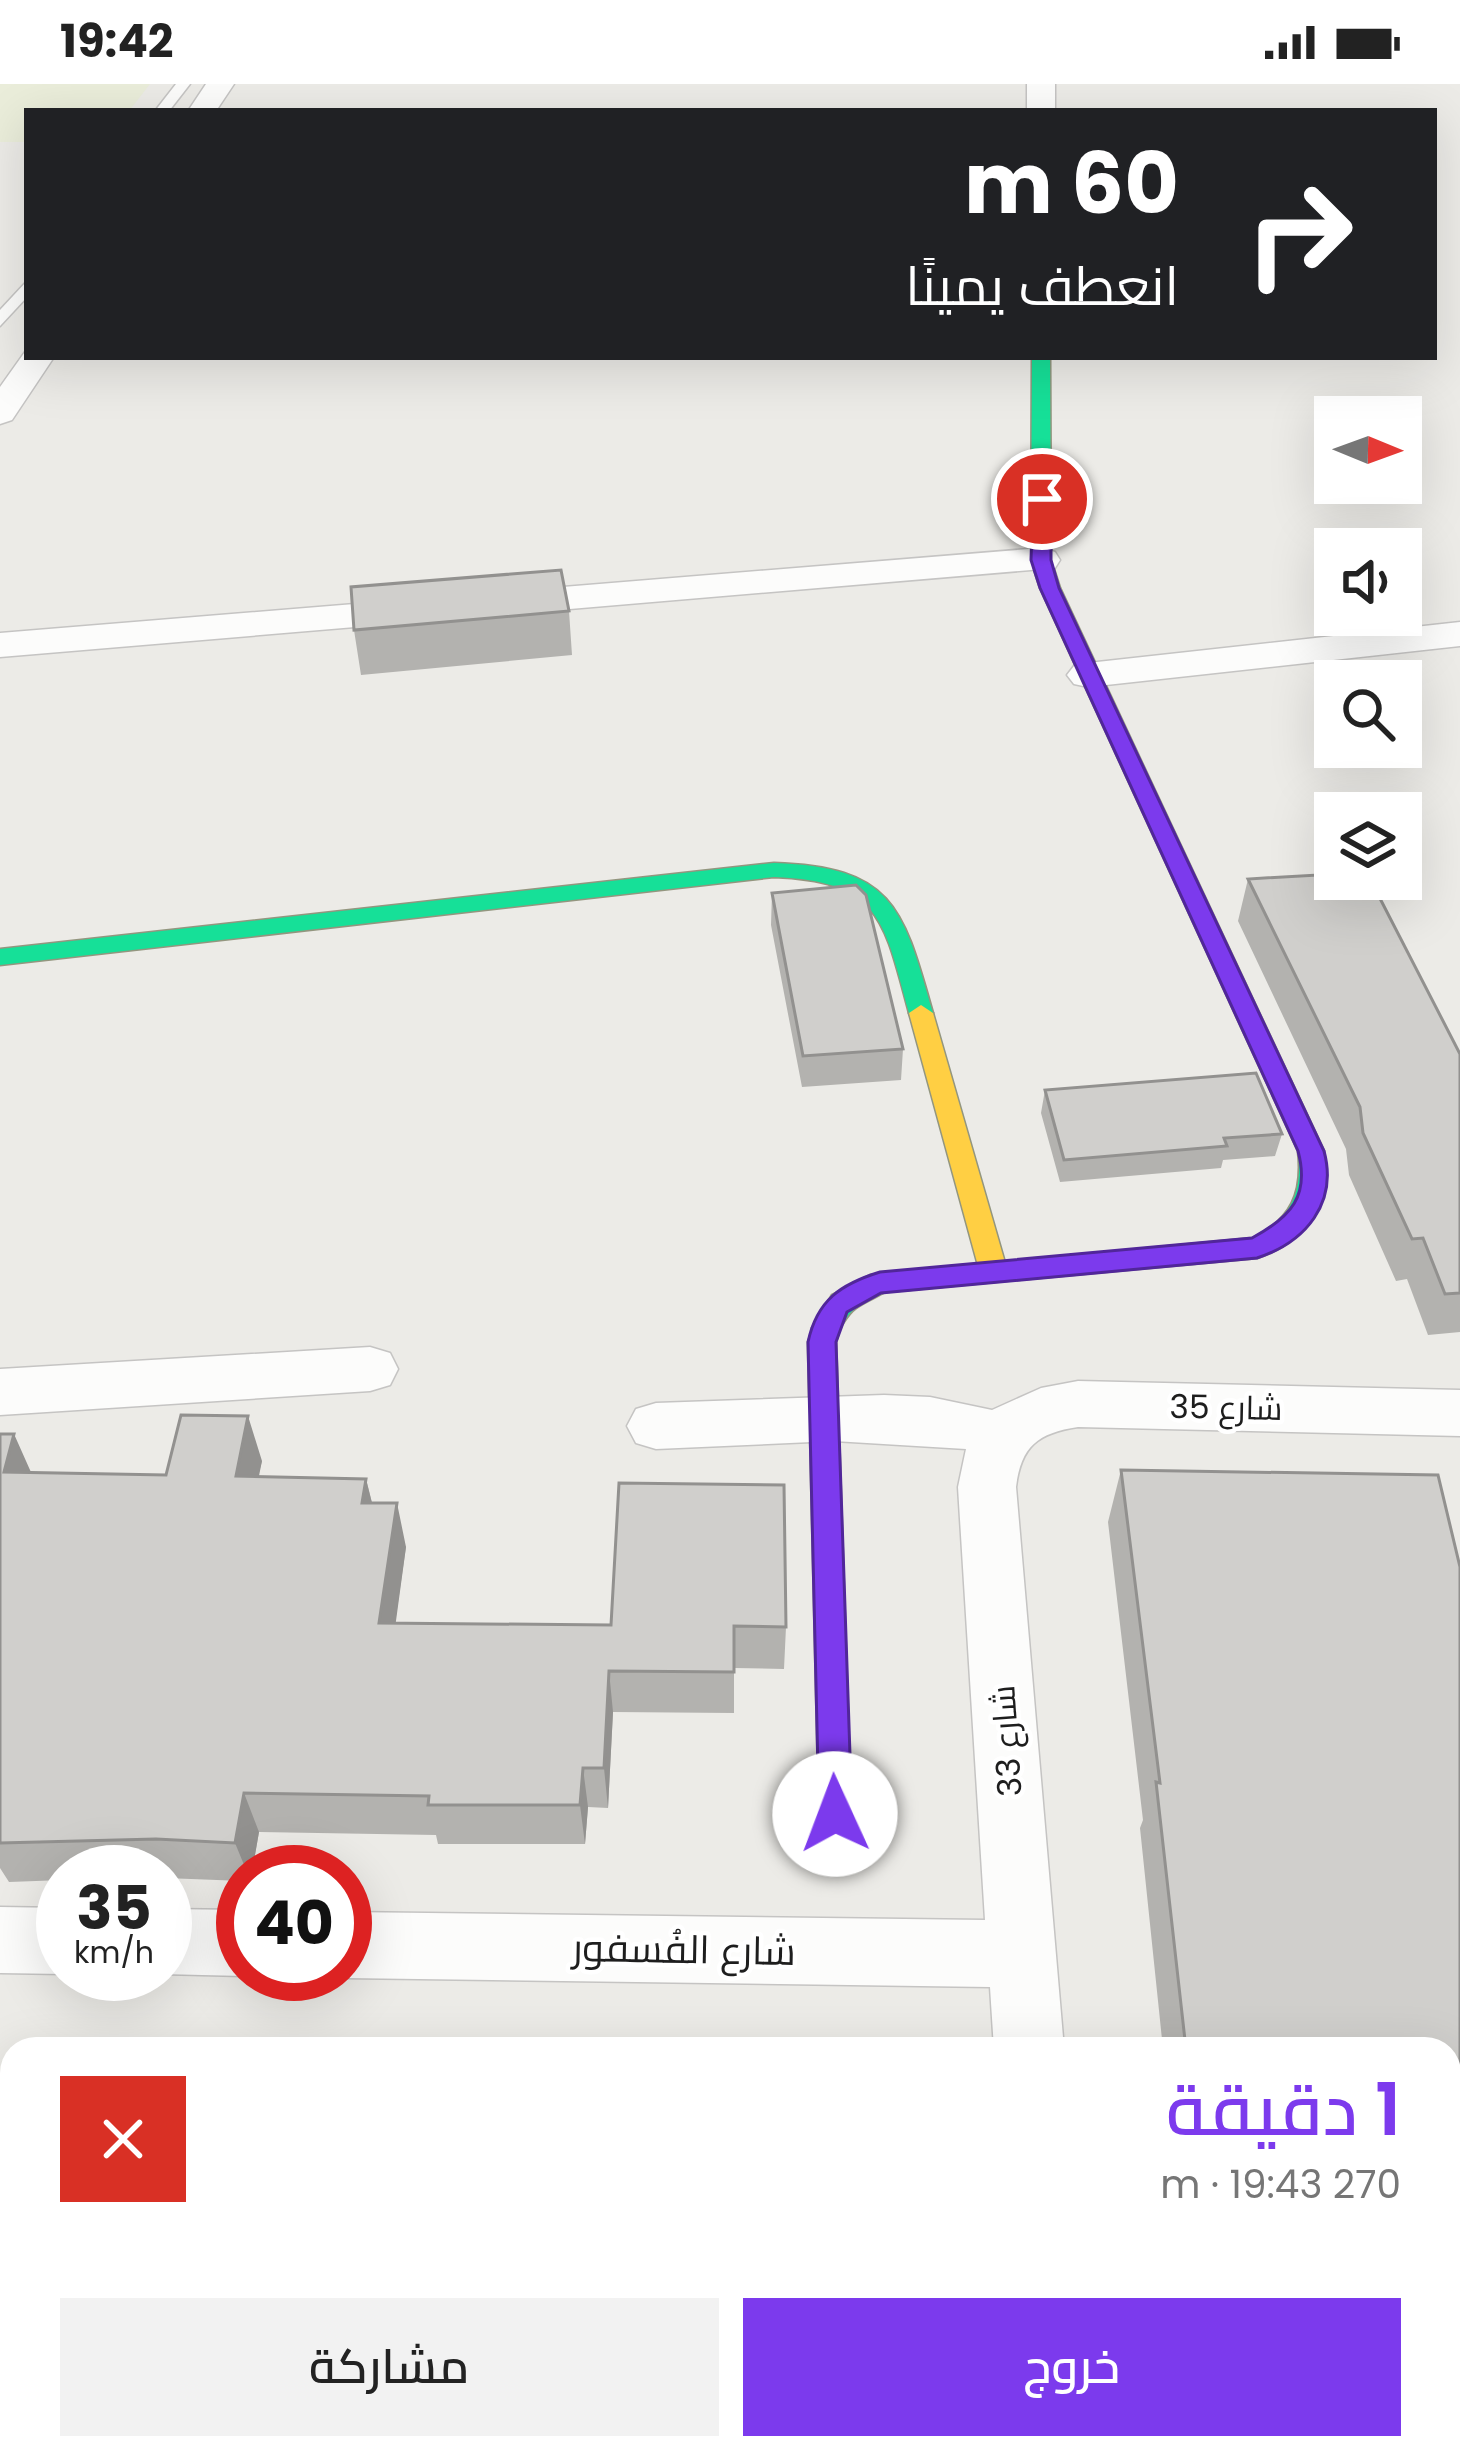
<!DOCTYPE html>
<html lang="ar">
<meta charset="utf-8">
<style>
:root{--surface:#fff;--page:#f2f2f2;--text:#222;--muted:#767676;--accent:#7c3aed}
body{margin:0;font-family:Poppins,Cairo,sans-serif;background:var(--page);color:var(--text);direction:rtl;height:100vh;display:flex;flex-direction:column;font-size:45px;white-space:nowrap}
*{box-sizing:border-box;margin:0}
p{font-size:39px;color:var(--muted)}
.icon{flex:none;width:66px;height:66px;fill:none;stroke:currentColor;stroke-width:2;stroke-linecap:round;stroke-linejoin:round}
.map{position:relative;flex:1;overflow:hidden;direction:ltr}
.panel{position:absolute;left:0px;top:1953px;width:1461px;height:423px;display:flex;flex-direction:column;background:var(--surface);border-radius:36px 36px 0 0;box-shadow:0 12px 48px #0002;direction:rtl}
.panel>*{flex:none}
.guide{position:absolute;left:24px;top:24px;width:1413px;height:252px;border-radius:0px;box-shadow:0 12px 48px #0002;direction:rtl;background:#202124;color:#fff;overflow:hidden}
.needle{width:78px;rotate:91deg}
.controls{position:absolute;left:1314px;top:312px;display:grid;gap:24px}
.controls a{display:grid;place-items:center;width:108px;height:108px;border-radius:0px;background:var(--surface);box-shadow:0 12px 48px #0002;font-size:60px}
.speed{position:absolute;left:36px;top:1761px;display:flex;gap:24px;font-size:60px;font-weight:700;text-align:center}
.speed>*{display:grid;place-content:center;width:156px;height:156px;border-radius:50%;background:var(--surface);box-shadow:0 12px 48px #0002;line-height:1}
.speed small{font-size:30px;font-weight:400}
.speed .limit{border:18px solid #d22;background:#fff;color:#111}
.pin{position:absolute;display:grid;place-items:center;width:102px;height:102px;color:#fff;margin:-51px;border:6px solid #fff;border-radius:50%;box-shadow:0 3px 12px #0007}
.me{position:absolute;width:132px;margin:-66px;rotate:358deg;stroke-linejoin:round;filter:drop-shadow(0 0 9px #0008)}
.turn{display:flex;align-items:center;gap:42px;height:252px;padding:0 60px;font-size:54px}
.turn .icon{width:156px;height:156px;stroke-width:2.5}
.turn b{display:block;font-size:84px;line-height:102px}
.round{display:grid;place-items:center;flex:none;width:126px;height:126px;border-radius:0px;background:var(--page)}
.headline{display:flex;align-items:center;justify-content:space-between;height:204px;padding:0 60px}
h1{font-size:72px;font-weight:600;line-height:90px;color:var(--accent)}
.action{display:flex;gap:24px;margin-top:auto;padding:24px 60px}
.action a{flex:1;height:138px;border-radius:0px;background:var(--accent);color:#fff;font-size:48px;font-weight:600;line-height:138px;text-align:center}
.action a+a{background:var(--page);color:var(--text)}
.status{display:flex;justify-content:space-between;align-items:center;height:84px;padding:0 60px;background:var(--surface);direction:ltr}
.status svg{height:33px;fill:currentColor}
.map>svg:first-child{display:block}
.farmland{fill:#eaedda}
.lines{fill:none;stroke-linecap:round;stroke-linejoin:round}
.lane-casing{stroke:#c5c4c3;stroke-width:3}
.street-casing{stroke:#c5c4c3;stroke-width:3}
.fast-casing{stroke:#93967f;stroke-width:3}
.slow-casing{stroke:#93967f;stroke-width:3}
.jam-casing{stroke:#93967f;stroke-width:3}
.lane{fill:#fcfcfb;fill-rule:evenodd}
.street{fill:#fcfcfb;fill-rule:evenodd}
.fast{fill:#16e098;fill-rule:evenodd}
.slow{fill:#ffcf43;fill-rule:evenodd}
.jam{fill:#f24e42;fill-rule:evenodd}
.wall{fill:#b3b2af}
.shaded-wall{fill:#92918f}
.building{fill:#d0cfcc;stroke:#92918f;stroke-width:3}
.route{fill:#7c3aed;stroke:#51269a;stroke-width:3}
.labels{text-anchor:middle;stroke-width:9;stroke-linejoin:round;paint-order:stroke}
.street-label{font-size:33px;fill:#1e1e1e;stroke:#fff}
.near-street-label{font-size:39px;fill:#1e1e1e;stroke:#fff}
</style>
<div class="status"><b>19:42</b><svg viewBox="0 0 49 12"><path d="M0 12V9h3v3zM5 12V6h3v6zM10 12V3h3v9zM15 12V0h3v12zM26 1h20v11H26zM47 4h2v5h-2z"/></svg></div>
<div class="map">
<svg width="1460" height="2374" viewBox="0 0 1460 2374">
<rect width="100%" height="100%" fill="#ecebe7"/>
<!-- farmland -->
<path class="farmland" d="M0,0H150L129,27H27V58H0Z"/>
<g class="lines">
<defs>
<path id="lane" d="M176,0H190L169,27H155Z
M27,197V213L0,242V226Z"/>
<path id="street" d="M206,0H234L216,27H188Z
M1027,0H1055V27H1027Z
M27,265V273H54L12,336L0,340V303Z
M1041,464L1055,468L1060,476L1055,484L0,573V549Z
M1460,538V562L1088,603L1074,600L1067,591L1074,582L1088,579Z
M370,1263L390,1269L398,1285L390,1301L370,1307L0,1331V1285Z
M1078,1297L1460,1306V1352L1078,1343C1038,1349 1021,1362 1016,1403L1064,1965H994L990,1903L345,1894L334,1890H345V1828L985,1836L958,1403L966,1365L834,1357L656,1365L636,1359L627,1342L636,1325L656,1319L884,1311L930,1313L992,1326L1041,1304Z
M0,1823L63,1824L64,1890L0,1889Z
M165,1825L243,1826V1890H249L243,1892L161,1890Z
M1449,2261H1460V2339H1449Z
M1019,2364H1099L1100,2374H1020Z"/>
<path id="fast" d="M1032,273H1050L1051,476L1060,504L1324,1067C1330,1117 1307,1158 1257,1174L885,1208C876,1213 864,1218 856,1224C839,1236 841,1259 816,1252L812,1244L832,1211L870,1191L1253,1154C1291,1135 1303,1109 1298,1067L1040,504L1031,476Z
M774,779C894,783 903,824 933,929L930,935H912L909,929C884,837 881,797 774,793L0,881V865Z"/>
<path id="slow" d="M921,921L933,929L1008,1189L1004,1196H984L980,1189L909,929Z"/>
<path id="jam" d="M826,1233L836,1236L840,1244L836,1258L851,1729L847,1740L835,1744L823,1740L819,1729L808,1258L816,1236Z"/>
</defs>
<!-- lane casing -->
<use href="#lane" class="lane-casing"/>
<!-- street casing -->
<use href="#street" class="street-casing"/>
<!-- fast casing -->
<use href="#fast" class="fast-casing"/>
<!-- slow casing -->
<use href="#slow" class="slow-casing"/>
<!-- jam casing -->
<use href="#jam" class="jam-casing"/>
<!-- lane -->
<use href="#lane" class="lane"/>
<!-- street -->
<use href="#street" class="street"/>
<!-- fast -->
<use href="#fast" class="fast"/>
<!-- slow -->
<use href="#slow" class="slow"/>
<!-- jam -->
<use href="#jam" class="jam"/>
</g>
<!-- wall -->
<path class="wall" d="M569,527L572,571L361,591L354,546Z
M1248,795L1460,970V1248L1428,1251L1407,1195L1396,1197L1349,1091L1346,1065L1238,837Z
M772,809L903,965L901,996L802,1003L771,841Z
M1045,1006L1282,1050L1275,1072L1223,1076L1221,1084L1060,1098L1041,1029Z
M0,1350L32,1389L166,1391L262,1377L258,1392L366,1395L372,1419L406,1463L395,1539L786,1543L784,1585L734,1584V1629L613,1628L608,1724L588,1723L585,1760H438L436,1751L259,1748L252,1788H243V1797L165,1794V1788H63V1796L9,1798L0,1784Z
M1121,1386L1460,1483V2222L1449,2221V1965H1163L1140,1744L1143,1736L1108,1438Z"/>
<!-- shaded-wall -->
<path class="shaded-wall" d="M248,1332L262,1377L250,1436L236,1392Z
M14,1350L34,1395L4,1388Z
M366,1395L377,1439L362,1419Z
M397,1419L406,1463L390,1581L379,1539Z
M609,1587L613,1628L608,1724L604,1684Z
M583,1684L588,1723L585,1760L580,1721Z
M244,1709L259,1748L252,1788H247L235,1759Z"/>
<!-- building -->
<path class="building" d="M561,486L569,527L354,546L351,503Z
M1335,790V795H1370L1460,970V1209L1445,1210L1423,1154L1412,1155L1363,1049L1360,1023L1248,795Z
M856,801L866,811L903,965L803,972L772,809Z
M1256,989L1282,1050L1224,1054L1227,1062L1064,1076L1045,1006Z
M181,1331L248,1332L236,1392L366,1395L362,1419H397L379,1539L611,1541L619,1399L784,1401L786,1543L734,1542V1588L609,1587L604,1684H583L580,1721H428L429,1712L244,1709L235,1759L156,1755L0,1759V1350H14L4,1388L166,1391Z
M1121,1386L1438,1391L1460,1483V2189L1449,2188V1965H1186L1156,1698L1160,1699Z
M1449,2357H1460V2374H1148L1147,2364H1449Z"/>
<!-- route -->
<path class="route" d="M1042,409L1051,415V476L1059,504L1324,1067C1338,1119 1306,1158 1257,1174L881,1209L847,1228L836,1258L852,1730L847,1740L835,1745L823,1740L819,1730L808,1258C817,1216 841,1200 880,1188L1252,1154C1291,1133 1310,1112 1298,1067L1040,504L1031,476L1033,415Z"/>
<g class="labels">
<!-- street labels -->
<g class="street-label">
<text transform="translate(1226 1323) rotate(1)" y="12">شارع 35</text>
<text transform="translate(1006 1657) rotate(-94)" y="12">شارع 33</text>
</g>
<!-- near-street labels -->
<g class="near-street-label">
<text transform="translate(684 1865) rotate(1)" y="14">شارع الفُسفور</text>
</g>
</g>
</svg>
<div class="controls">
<a><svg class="needle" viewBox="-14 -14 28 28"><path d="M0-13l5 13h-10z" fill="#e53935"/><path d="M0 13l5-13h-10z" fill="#767676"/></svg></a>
<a><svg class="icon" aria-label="sound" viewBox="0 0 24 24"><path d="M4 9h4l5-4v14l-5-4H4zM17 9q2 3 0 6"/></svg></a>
<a><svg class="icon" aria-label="search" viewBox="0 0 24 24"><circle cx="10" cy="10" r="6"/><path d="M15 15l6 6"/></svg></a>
<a><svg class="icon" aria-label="layers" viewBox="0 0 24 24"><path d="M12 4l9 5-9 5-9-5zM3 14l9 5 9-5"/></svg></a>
</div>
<div class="speed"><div>35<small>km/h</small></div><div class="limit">40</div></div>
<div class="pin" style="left:1042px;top:415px;background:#d93025"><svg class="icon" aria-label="arrive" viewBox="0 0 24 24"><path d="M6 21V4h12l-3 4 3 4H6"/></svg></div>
<svg class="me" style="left:835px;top:1730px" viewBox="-20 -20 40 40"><circle r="19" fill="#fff"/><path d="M0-13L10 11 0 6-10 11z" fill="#7c3aed"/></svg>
<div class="guide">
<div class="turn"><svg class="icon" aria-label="right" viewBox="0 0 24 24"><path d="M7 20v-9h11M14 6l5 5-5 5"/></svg><div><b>60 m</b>انعطف يمينًا</div></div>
</div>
<section class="panel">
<div class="headline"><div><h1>1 دقيقة</h1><p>270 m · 19:43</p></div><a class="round" style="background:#d93025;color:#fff"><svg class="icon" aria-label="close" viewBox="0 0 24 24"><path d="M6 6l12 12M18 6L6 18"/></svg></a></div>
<div class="action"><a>خروج</a><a>مشاركة</a></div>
</section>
</div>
